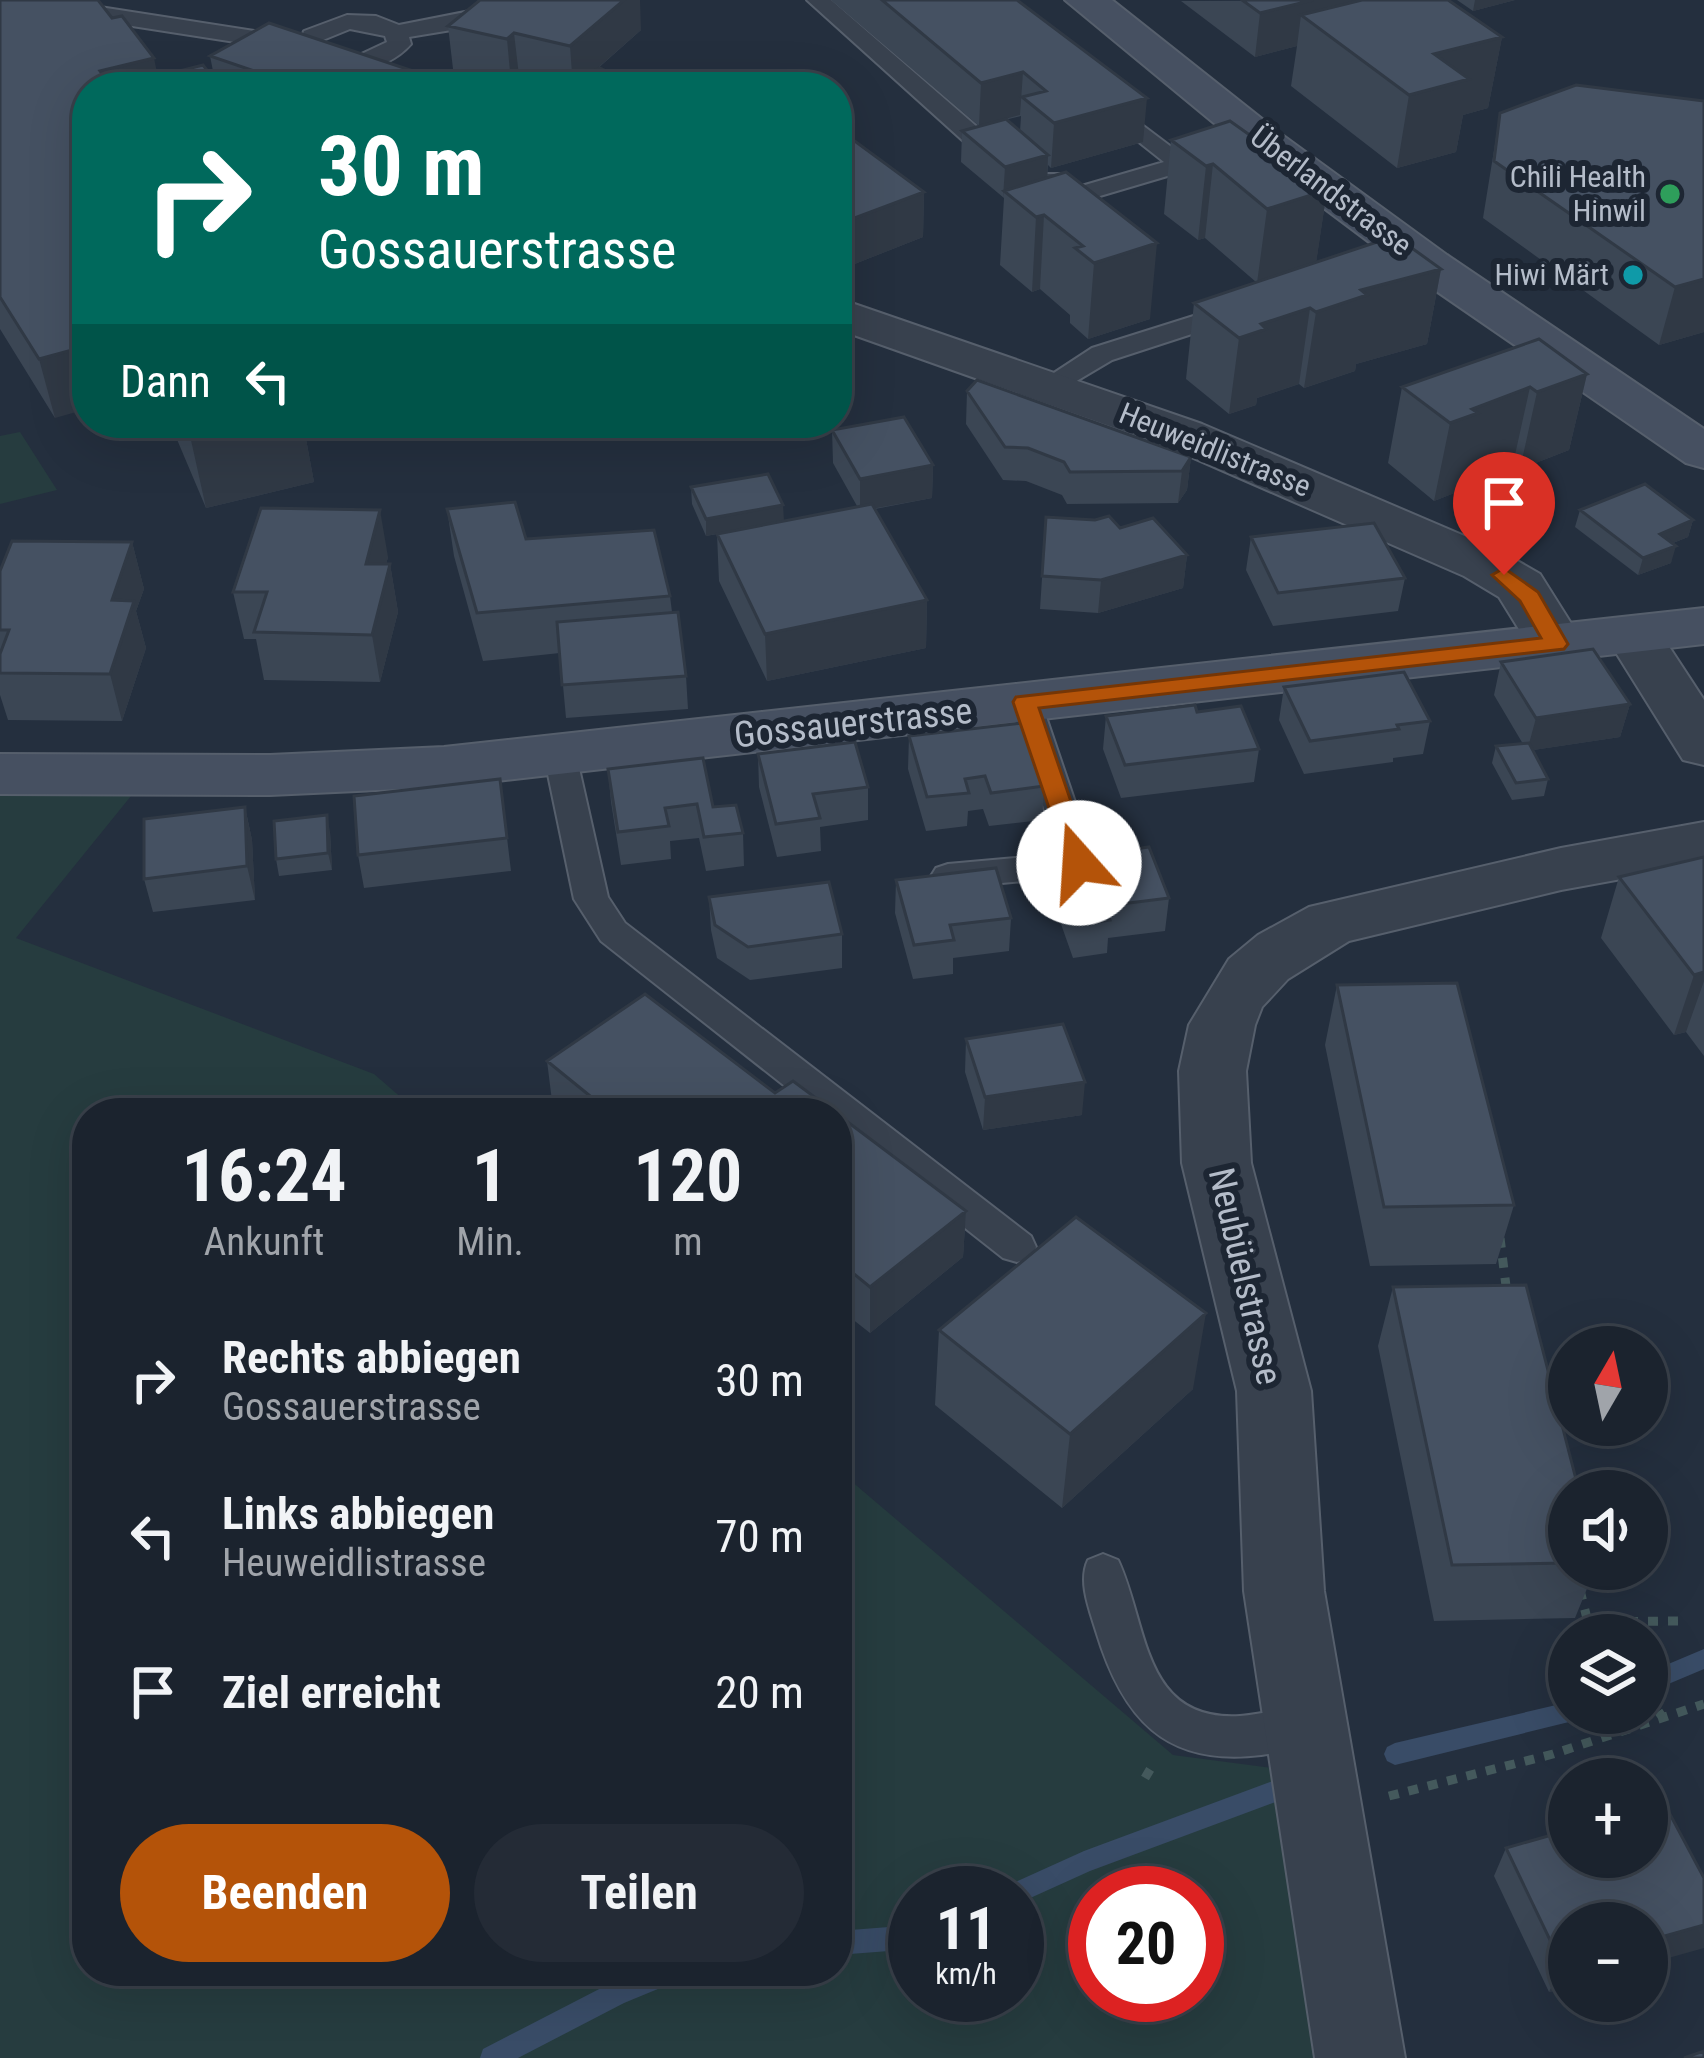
<!DOCTYPE html>
<html lang="de">
<meta charset="utf-8">
<style>
:root{--surface:#1b232e;--page:#242b36;--text:#f1f3f6;--muted:#a0a4aa;--line:#39404a;--accent:#b45309}
body{margin:0;font-family:"Roboto Condensed",sans-serif;background:var(--page);color:var(--text);height:100vh;display:flex;flex-direction:column;font-size:45px;white-space:nowrap}
*{box-sizing:border-box;margin:0}
p{font-size:39px;color:var(--muted)}
.icon{flex:none;width:66px;height:66px;fill:none;stroke:currentColor;stroke-width:2;stroke-linecap:round;stroke-linejoin:round}
.map{position:relative;flex:1;overflow:hidden}
.drawer{position:absolute;left:72px;top:1098px;width:780px;height:888px;display:flex;flex-direction:column;background:var(--surface);border-radius:48px;box-shadow:0 12px 48px #0002,0 0 0 3px var(--line)}
.drawer>*{flex:none}
.guide{position:absolute;left:72px;top:72px;width:780px;height:366px;border-radius:48px;box-shadow:0 12px 48px #0002,0 0 0 3px var(--line);background:#00695c;color:#fff;overflow:hidden}
.needle{width:78px;rotate:9deg}
.controls{position:absolute;left:1548px;top:1326px;display:grid;gap:24px}
.controls a{display:grid;place-items:center;width:120px;height:120px;border-radius:50%;background:var(--surface);box-shadow:0 12px 48px #0002,0 0 0 3px var(--line);font-size:60px}
.speed{position:absolute;left:888px;top:1866px;display:flex;gap:24px;font-size:60px;font-weight:700;text-align:center}
.speed>*{display:grid;place-content:center;width:156px;height:156px;border-radius:50%;background:var(--surface);box-shadow:0 12px 48px #0002,0 0 0 3px var(--line);line-height:1}
.speed small{font-size:30px;font-weight:400}
.speed .limit{border:18px solid #d22;background:#fff;color:#111}
.pin{position:absolute;display:grid;place-items:center;width:102px;height:102px;color:#fff;margin:-123px -51px;border-radius:50% 50% 50% 0;rotate:-45deg;box-shadow:0 0 12px #0007}
.pin .icon{rotate:45deg}
.me{position:absolute;width:132px;margin:-66px;rotate:341deg;stroke-linejoin:round;filter:drop-shadow(0 0 9px #0008)}
.turn{display:flex;align-items:center;gap:42px;height:252px;padding:0 48px;font-size:54px}
.turn .icon{width:156px;height:156px;stroke-width:2.5}
.turn b{display:block;font-size:84px;line-height:102px}
.then{display:flex;align-items:center;height:114px;padding:0 48px;background:#0003;gap:24px;font-size:45px}
.eta{display:flex;justify-content:space-evenly;align-items:center;height:204px;text-align:center}
.eta b{font-size:72px;font-weight:700;line-height:84px}
.button{display:flex;gap:24px;margin-top:auto;padding:24px 48px}
.button a{flex:1;height:138px;border-radius:72px;background:var(--accent);color:#fff;font-size:48px;font-weight:700;line-height:138px;text-align:center}
.button a+a{background:var(--page);color:var(--text)}
ul{padding:0;list-style:none}
li{display:flex;align-items:center;gap:36px;height:156px;padding:0 48px}
li div{flex:1}
li b{display:block;font-size:45px}
li em{font-style:normal}
.map>svg:first-child{display:block}
.green{fill:#263c3f;fill-rule:evenodd}
.lines{fill:none;stroke-linecap:round;stroke-linejoin:round}
.stream{fill:#394c67;fill-rule:evenodd}
.lane-casing{stroke:#565f6c;stroke-width:4}
.street-casing{stroke:#565f6c;stroke-width:4}
.secondary-casing{stroke:#565f6c;stroke-width:4}
.path-far1{stroke:#44595c;stroke-width:6;stroke-dasharray:6 6;stroke-linecap:butt}
.path{stroke:#44595c;stroke-width:9;stroke-dasharray:10 10;stroke-linecap:butt}
.lane{fill:#38414e;fill-rule:evenodd}
.street{fill:#38414e;fill-rule:evenodd}
.secondary{fill:#465061;fill-rule:evenodd}
.wall{fill:#3b4654}
.shaded-wall{fill:#303945}
.building{fill:#455162;stroke:#303945;stroke-width:3}
.route{fill:#b45309;stroke:#753606;stroke-width:3}
.leisure-dot{fill:#2e9e5b;stroke:#1d2633;stroke-width:4.5}
.culture-dot{fill:#0f9aa8;stroke:#1d2633;stroke-width:4.5}
.labels{text-anchor:middle;stroke-width:12;stroke-linejoin:round;paint-order:stroke}
.far-poi-label{font-size:30px;fill:#b4bcc9;stroke:#1d2633;text-anchor:end}
.far-street-label{font-size:30px;fill:#b4bcc9;stroke:#1d2633}
.street-label{font-size:36px;fill:#b4bcc9;stroke:#1d2633}
</style>
<div class="map">
<svg width="1704" height="2058" viewBox="0 0 1704 2058">
<rect width="100%" height="100%" fill="#242f3e"/>
<!-- green -->
<path class="green" d="M20,432L57,490L0,504V436Z
M0,774L148,775L16,938L374,1074L419,1113H87V1971H837V1469L1173,1755L1287,1770L1324,2058H0ZM915,1893H1017V1995H915ZM1095,1893H1197V1995H1095Z"/>
<g class="lines">
<!-- stream -->
<path class="stream" d="M1704,1649V1669L1647,1693V1673Z
M1569,1702V1713H1580L1577,1719L1569,1722L1395,1765L1387,1761L1384,1754L1387,1747L1395,1743Z
M1273,1781L1281,1784L1285,1792L1281,1800L1090,1871L1017,1904V1893H1005L1009,1885L1084,1851Z
M915,1925V1949L837,1955V1931Z
M643,1971H685L682,1979L624,2003L518,2058H480L483,2049L607,1985Z"/>
<defs>
<path id="lane" d="M526,0H562L494,23L409,37L411,44C384,75 327,82 297,51L304,31L347,15L376,16L399,25ZM350,29L385,36L387,42L355,57L321,49L323,40Z
M807,0H831L984,133L999,130L1017,141L1005,148L970,147Z
M87,5L286,36L298,43L286,50L87,19L54,20L0,32V18L54,6Z
M1109,100L1194,164L1191,169L1083,201C1066,206 1050,193 1040,179L1043,174H1061L1078,187L1164,162L1101,112V102Z
M1238,302L1247,304L1251,310L1247,316L1112,360L1058,392H1038L1034,386L1092,348Z
M1025,692L1041,702L1096,864L1091,872L1079,876L948,888L936,884L931,876L936,868L948,864L1059,854L1009,702Z
M560,744L571,747L576,755L608,897L625,923L1031,1236L1036,1247L1031,1258L1017,1262L1003,1258L837,1127V1113H819L601,941L574,899L544,755L549,747Z
M1103,1554L1118,1560C1148,1623 1141,1722 1240,1716C1268,1714 1297,1703 1324,1713L1331,1728L1324,1743C1304,1750 1282,1752 1261,1755C1164,1767 1122,1717 1096,1631C1089,1608 1078,1581 1088,1560Z"/>
<path id="street" d="M837,298L1202,424L1502,552L1540,574L1584,644L1576,657L1556,662L1536,657L1499,597L1464,576L1166,446L837,329Z
M1633,617L1653,622L1704,700V765L1683,760L1605,635L1613,622Z
M1704,822V864L1561,890L1349,941L1288,979L1262,1007L1255,1025L1246,1071L1251,1163L1311,1391L1324,1591L1405,2058H1315L1244,1591L1237,1391L1182,1163L1179,1071L1189,1025L1229,959L1258,935L1309,907L1561,848Z"/>
<path id="secondary" d="M1065,0H1112L1281,134L1447,255L1704,429V468L1686,463L1413,275L1249,152Z
M1704,608V644L444,787L270,795L0,794V754L270,755L444,747Z"/>
</defs>
<!-- lane casing -->
<use href="#lane" class="lane-casing"/>
<!-- street casing -->
<use href="#street" class="street-casing"/>
<!-- secondary casing -->
<use href="#secondary" class="secondary-casing"/>
<!-- path-far1 -->
<path class="path-far1" d="M307,423L308,434"/>
<!-- path -->
<path class="path" d="M1500,1238L1507,1294
M1580,1590L1591,1635
M1588,1622L1679,1621
M1556,1672H1569
M1647,1695L1663,1718
M1145,1778L1154,1763
M1389,1796L1553,1754L1704,1704"/>
<!-- lane -->
<use href="#lane" class="lane"/>
<!-- street -->
<use href="#street" class="street"/>
<!-- secondary -->
<use href="#secondary" class="secondary"/>
</g>
<!-- wall -->
<path class="wall" d="M0,0L158,76L215,81L210,56L461,87H87L55,418L0,329Z
M831,0H1017L1143,142L1051,168L1048,165L1047,178L1150,319L1088,339L1070,323V315L1040,289L1032,292L1000,265L1004,198L961,162L962,131L1020,132L1021,116L979,126Z
M1448,0L1502,37L1488,108L1463,115L1456,152L1397,168L1291,86L1297,46L1255,57L1181,1Z
M1457,0H1515L1473,11Z
M448,26L641,30L596,70L560,86L519,76L511,83L453,69Z
M1576,85L1704,332L1659,345L1483,218L1500,113Z
M837,132L924,192L923,237L852,265L837,257Z
M1171,140L1327,190L1316,262L1441,269L1427,344L1356,364L1355,371L1304,388L1299,384L1257,398L1256,405L1229,414L1186,379L1194,303L1256,282L1205,238L1198,240L1164,214Z
M1587,374L1569,450L1520,469L1513,464L1463,483L1462,490L1434,501L1388,463L1402,387Z
M967,391L1191,457L1187,490L1178,503L1067,504L1062,495L1026,481L1003,480L966,424Z
M170,423H303L314,482L206,508Z
M832,430L933,465L932,498L875,509L927,600L926,648L767,681L719,581L717,534L706,536L692,504L691,487L784,521L857,506L833,463Z
M447,509L670,596L672,612L686,676L688,709L566,718L560,653L483,661L454,556Z
M1580,510L1693,520L1688,537L1673,543L1671,563L1638,575L1575,527Z
M1046,517L1120,528L1187,555L1183,588L1098,613L1040,609Z
M1251,537L1405,578L1398,611L1273,626L1246,570Z
M132,542L144,589L136,611L146,648L122,721L8,720L0,695V571Z
M388,557L386,564H390L398,612L380,682L264,680L256,639H244L233,592Z
M1501,662L1630,704L1620,737L1533,750L1548,779L1544,796L1512,800L1492,763L1496,746L1523,744L1494,695Z
M1284,687L1430,721L1423,754L1393,758V762L1304,774L1279,720Z
M1197,712L1259,749L1254,782L1121,798L1103,749L1106,716Z
M909,736L1044,786L1042,820L989,826L983,809L968,811L967,826L926,831L908,769Z
M758,754L868,787V820L820,827L821,851L777,857L759,787Z
M608,769L713,807L743,833L744,866L706,871L699,838L670,841L671,859L621,865L611,802Z
M500,779L511,871L364,888L358,855Z
M245,807L252,840L255,900L153,912L144,879Z
M330,832L332,870L279,876L276,859Z
M1704,857V1056L1686,1032L1674,1035L1601,938L1619,877Z
M1053,860L1169,898L1165,931L1108,938L1107,953L1073,958L1050,893Z
M896,880L1011,918L1009,951L953,958V974L913,979L895,913Z
M709,897L842,934V968L750,980L717,958L711,930Z
M1337,985L1514,1205L1496,1264L1370,1266L1325,1045Z
M966,1039L1082,1115L983,1130L965,1072Z
M547,1061L775,1093L836,1113H558L553,1109Z
M837,1114L966,1211L963,1257L870,1333L837,1307Z
M1393,1287L1569,1491V1569H1595L1575,1618L1434,1621L1378,1346Z
M939,1330L1193,1389L1062,1508L935,1405Z
M1664,1803L1569,1987L1549,1992L1494,1876L1506,1848Z"/>
<!-- shaded-wall -->
<path class="shaded-wall" d="M624,0H640L641,30L576,87H573L570,46Z
M1313,0H1378L1301,15L1297,46L1255,57L1260,13Z
M1475,0H1515L1473,11Z
M514,33L519,76L511,83L507,39Z
M1502,37L1488,108L1463,115L1456,152L1397,168L1409,95L1434,54Z
M154,58L160,87H104L100,71Z
M1023,72L1020,115L979,126L981,83Z
M1147,98L1143,142L1051,168L1054,123Z
M1048,155L1047,186L1004,191L1003,198L1005,167Z
M1213,164L1205,238L1198,240L1206,166Z
M1327,190L1316,264L1257,283L1267,209Z
M924,192L923,237L852,265V219Z
M1044,215L1040,289L1032,292L1036,217Z
M1157,243L1150,319L1088,339L1094,263Z
M1441,269L1427,344L1356,364L1355,371L1304,388L1316,312L1361,290Z
M1704,279V332L1659,345L1675,287Z
M1310,308L1299,384L1257,398L1256,405L1229,414L1239,338L1261,324Z
M87,346V409L55,418L39,359Z
M1587,374L1569,450L1520,469L1537,392Z
M1530,387L1513,464L1463,483L1462,490L1434,501L1450,423L1472,409Z
M223,423H303L314,482L206,508L189,431Z
M1191,457L1187,490L1178,503L1182,471Z
M933,465L932,498L860,511V479Z
M783,505L784,521L706,536V519Z
M380,510L388,557L374,611L366,564Z
M1693,520L1688,537L1655,550L1660,534Z
M132,542L144,589L136,611L146,648L122,721L110,674L112,600Z
M1676,546L1671,563L1638,575L1643,558Z
M1187,555L1183,588L1098,613L1101,580Z
M390,564L398,612L380,682L372,635Z
M927,600L926,648L767,681L765,634Z
M1630,704L1620,737L1527,751L1536,718Z
M245,807L252,840L255,900L247,866Z
M327,815L330,832L332,870L328,853Z
M1704,972V981L1686,1032L1674,1035L1694,975Z
M1085,1082L1082,1115L983,1130L985,1097Z
M966,1211L963,1257L870,1333V1287Z
M1206,1313L1193,1389L1062,1508L1070,1434Z
M1704,1925V1948L1647,1964V1941Z
M1569,1964V1987L1549,1992L1562,1965Z"/>
<!-- building -->
<path class="building" d="M0,0H98L112,18L122,16L154,58L100,71L112,87H87V346L39,359L0,297Z
M480,0H624L570,46L514,33L507,39L448,26Z
M882,0H1017L1147,98L1054,123L1022,97L1046,91L1023,72L981,83Z
M1242,0H1313L1260,13Z
M1362,0H1448L1502,37L1434,54L1469,79L1409,95L1301,15Z
M269,23L461,87H301L210,56Z
M203,65L219,86L232,83L236,87H148V79Z
M600,68L638,87H559Z
M1576,85L1704,101V279L1675,287L1494,161L1500,113Z
M1006,119L1048,155L1005,167L962,131Z
M1230,121L1327,190L1267,209L1213,164L1206,166L1171,140Z
M837,132L852,139L924,192L852,219L837,212Z
M1066,172L1157,243L1094,263L1075,248L1083,246L1044,215L1036,217L1004,191Z
M1395,236L1441,269L1361,290L1367,295L1316,312L1310,308L1261,324L1266,329L1239,338L1194,303Z
M1539,339L1587,374L1537,392L1530,387L1472,409L1478,413L1450,423L1402,387Z
M977,380L1191,457L1182,471L1070,472L1064,462L1028,448L1005,447L967,391Z
M904,417L933,465L860,479L832,430Z
M186,423H223L189,431Z
M768,474L783,505L706,519L691,487Z
M1645,484L1693,520L1660,534L1676,546L1643,558L1580,510Z
M515,502L526,539L654,530L670,596L477,613L447,509Z
M872,504L927,600L765,634L717,534Z
M261,508L380,510L366,564H390L372,635L254,632L267,592H233Z
M1109,516L1120,528L1153,518L1187,555L1101,580L1042,576L1046,517L1095,520Z
M1374,523L1405,578L1278,593L1251,537Z
M12,541L132,542L112,600L134,601L110,674L0,673V654L9,630H0V571Z
M678,612L686,676L562,685L557,622Z
M1593,649L1630,704L1536,718L1501,662Z
M1404,672L1430,721L1397,725L1399,729L1310,741L1284,687Z
M1195,705L1197,712L1241,706L1259,749L1125,765L1106,716Z
M1023,723L1044,786L991,793L985,776L965,779L969,793L927,797L909,736Z
M855,742L868,787L813,794L820,818L776,824L758,754Z
M1529,743L1548,779L1516,783L1496,746Z
M703,758L713,807L736,805L743,833L704,837L697,804L665,808L669,826L618,832L608,769Z
M500,779L507,838L358,855L354,796Z
M245,807L247,866L144,879V819Z
M327,815L328,853L276,859L274,821Z
M1149,847L1169,898L1105,906L1110,920L1076,925L1053,860Z
M1704,857V972L1694,975L1619,877Z
M996,868L1011,918L950,925L954,940L914,945L896,880Z
M829,882L842,934L748,947L715,925L709,897Z
M1457,983L1514,1205L1384,1207L1337,985Z
M645,994L775,1093L793,1081L836,1113H611L547,1061Z
M1063,1024L1085,1082L985,1097L966,1039Z
M837,1114L966,1211L870,1287L837,1260Z
M1076,1217L1206,1313L1070,1434L939,1330Z
M1526,1285L1579,1491H1569V1563L1452,1565L1393,1287Z
M1664,1803L1704,1878V1925L1647,1941V1923H1569V1964L1562,1965L1506,1848L1569,1830V1857H1647V1808Z
M1704,2051V2058H1684Z"/>
<!-- route -->
<path class="route" d="M1504,568L1538,592L1568,644L1564,649L1039,708L1092,863L1088,870H1070L1013,702L1016,697L1541,638L1520,601L1492,575Z"/>
<!-- markers -->
<circle class="leisure-dot" cx="1670" cy="194" r="12"/>
<circle class="culture-dot" cx="1633" cy="275" r="12"/>
<g class="labels">
<!-- far-poi labels -->
<g class="far-poi-label">
<text x="1646" y="187">Chili Health<tspan x="1646" dy="34">Hinwil</tspan></text>
<text x="1609" y="285">Hiwi Märt</text>
</g>
<!-- far-street labels -->
<g class="far-street-label">
<text transform="translate(1331 191) rotate(37)" y="10">Überlandstrasse</text>
<text transform="translate(1215 450) rotate(22)" y="10">Heuweidlistrasse</text>
</g>
<!-- street labels -->
<g class="street-label">
<text transform="translate(853 722) rotate(-6)" y="13">Gossauerstrasse</text>
<text transform="translate(1246 1276) rotate(77)" y="13">Neubüelstrasse</text>
</g>
</g>
</svg>
<div class="controls">
<a><svg class="needle" viewBox="-14 -14 28 28"><path d="M0-13l5 13h-10z" fill="#e53935"/><path d="M0 13l5-13h-10z" fill="#a0a4aa"/></svg></a>
<a><svg class="icon" aria-label="sound" viewBox="0 0 24 24"><path d="M4 9h4l5-4v14l-5-4H4zM17 9q2 3 0 6"/></svg></a>
<a><svg class="icon" aria-label="layers" viewBox="0 0 24 24"><path d="M12 4l9 5-9 5-9-5zM3 14l9 5 9-5"/></svg></a>
<a>+</a>
<a>−</a>
</div>
<div class="speed"><div>11<small>km/h</small></div><div class="limit">20</div></div>
<div class="pin" style="left:1504px;top:575px;background:#d93025"><svg class="icon" aria-label="arrive" viewBox="0 0 24 24"><path d="M6 21V4h12l-3 4 3 4H6"/></svg></div>
<svg class="me" style="left:1079px;top:863px" viewBox="-20 -20 40 40"><circle r="19" fill="#fff"/><path d="M0-13L10 11 0 6-10 11z" fill="#b45309"/></svg>
<div class="guide">
<div class="turn"><svg class="icon" aria-label="right" viewBox="0 0 24 24"><path d="M7 20v-9h11M14 6l5 5-5 5"/></svg><div><b>30 m</b>Gossauerstrasse</div></div>
<div class="then">Dann<svg class="icon" aria-label="left" viewBox="0 0 24 24"><path d="M17 20v-9H6M10 6l-5 5 5 5"/></svg></div>
</div>
<section class="drawer">
<div class="eta">
<div><b>16:24</b><p>Ankunft</p></div>
<div><b>1</b><p>Min.</p></div>
<div><b>120</b><p>m</p></div>
</div>
<ul>
<li><svg class="icon" aria-label="right" viewBox="0 0 24 24"><path d="M7 20v-9h11M14 6l5 5-5 5"/></svg><div><b>Rechts abbiegen</b><p>Gossauerstrasse</p></div><em>30 m</em></li>
<li><svg class="icon" aria-label="left" viewBox="0 0 24 24"><path d="M17 20v-9H6M10 6l-5 5 5 5"/></svg><div><b>Links abbiegen</b><p>Heuweidlistrasse</p></div><em>70 m</em></li>
<li><svg class="icon" aria-label="arrive" viewBox="0 0 24 24"><path d="M6 21V4h12l-3 4 3 4H6"/></svg><div><b>Ziel erreicht</b></div><em>20 m</em></li>
</ul>
<div class="button"><a>Beenden</a><a>Teilen</a></div>
</section>
</div>
